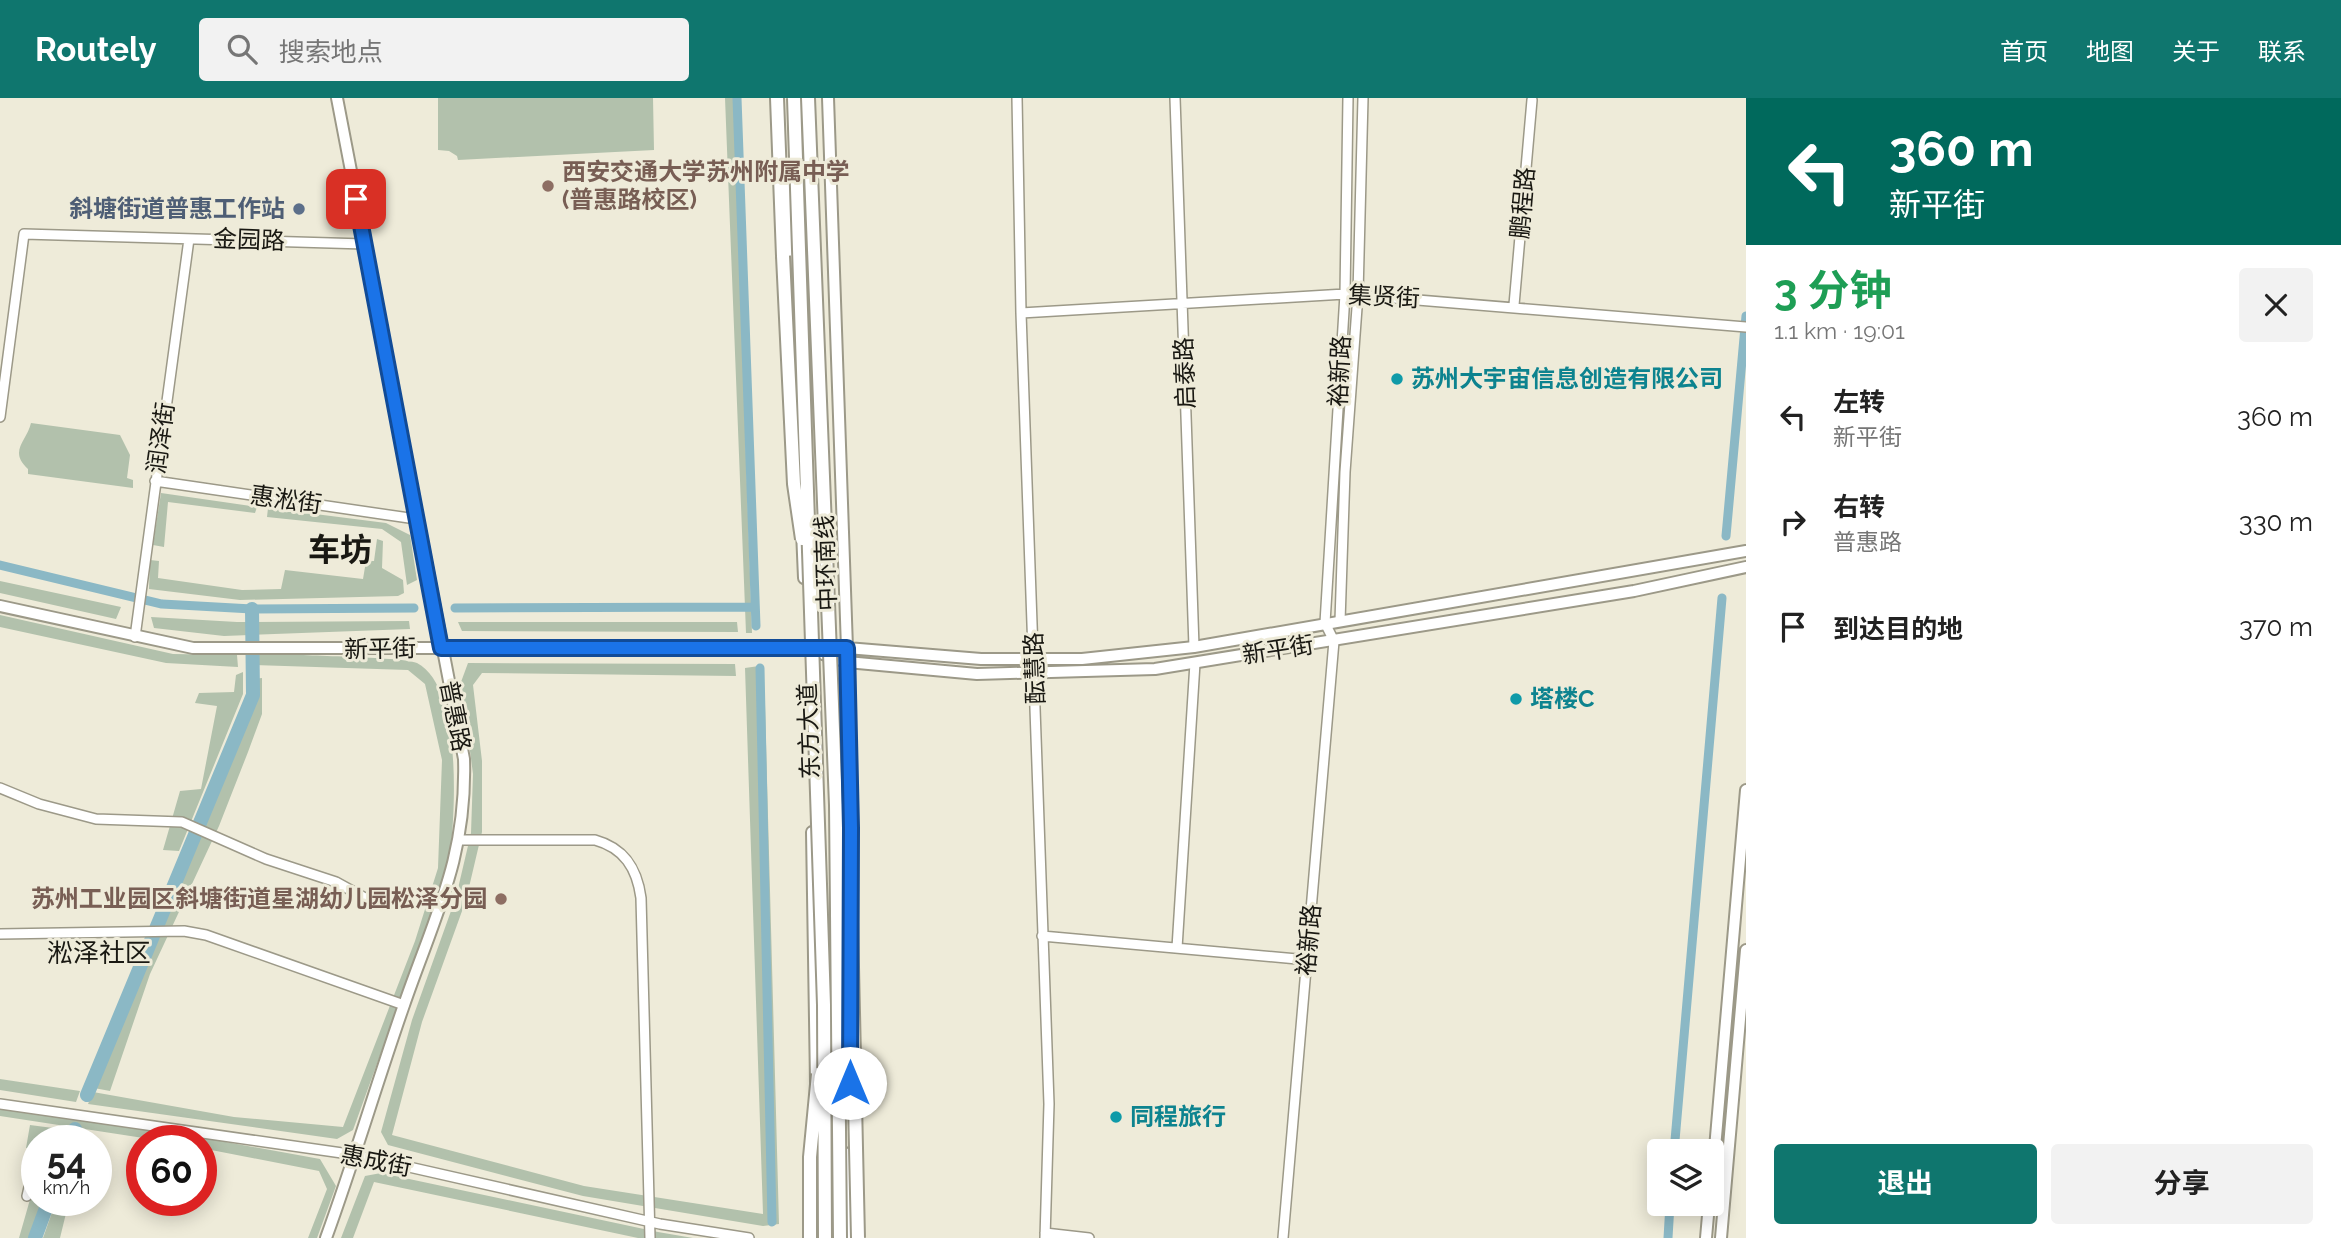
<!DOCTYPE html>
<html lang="zh">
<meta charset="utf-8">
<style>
:root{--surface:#fff;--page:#f2f2f2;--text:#222;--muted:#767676;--accent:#0f766e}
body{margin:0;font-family:Raleway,"Noto Sans SC",sans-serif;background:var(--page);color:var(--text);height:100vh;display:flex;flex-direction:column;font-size:26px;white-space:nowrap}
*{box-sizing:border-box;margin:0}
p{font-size:23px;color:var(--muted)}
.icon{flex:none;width:38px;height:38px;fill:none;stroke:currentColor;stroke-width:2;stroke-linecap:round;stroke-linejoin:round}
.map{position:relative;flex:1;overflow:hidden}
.side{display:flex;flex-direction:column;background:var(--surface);width:595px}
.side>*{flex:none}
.guide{background:#00695c;color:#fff;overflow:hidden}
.controls{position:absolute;left:1647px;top:1041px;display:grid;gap:14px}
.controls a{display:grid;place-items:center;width:77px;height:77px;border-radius:7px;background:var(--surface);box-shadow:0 4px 18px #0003;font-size:35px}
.speed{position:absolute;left:21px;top:1027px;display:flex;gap:14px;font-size:35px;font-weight:700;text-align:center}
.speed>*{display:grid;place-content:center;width:91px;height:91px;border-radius:50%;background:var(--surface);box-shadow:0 4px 18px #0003;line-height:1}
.speed small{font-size:18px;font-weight:400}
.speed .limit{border:10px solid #d22;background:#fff;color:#111}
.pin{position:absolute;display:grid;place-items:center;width:60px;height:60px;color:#fff;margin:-30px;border-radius:14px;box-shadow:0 4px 10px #0006}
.me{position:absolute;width:77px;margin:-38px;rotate:0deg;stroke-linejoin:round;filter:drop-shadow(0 0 5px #0008)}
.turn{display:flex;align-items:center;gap:24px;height:147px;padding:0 28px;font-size:32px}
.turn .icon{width:91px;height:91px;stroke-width:2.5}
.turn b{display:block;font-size:49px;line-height:60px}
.round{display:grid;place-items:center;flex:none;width:74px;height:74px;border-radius:7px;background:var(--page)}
.head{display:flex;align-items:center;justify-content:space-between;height:119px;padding:0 28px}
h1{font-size:42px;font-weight:700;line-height:52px;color:#1e9e55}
.primary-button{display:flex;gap:14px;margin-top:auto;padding:14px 28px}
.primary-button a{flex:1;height:80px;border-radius:7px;background:var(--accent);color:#fff;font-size:28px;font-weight:700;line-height:80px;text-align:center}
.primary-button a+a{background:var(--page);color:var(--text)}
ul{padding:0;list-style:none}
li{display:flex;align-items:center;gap:21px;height:105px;padding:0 28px}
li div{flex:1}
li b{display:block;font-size:26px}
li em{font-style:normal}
header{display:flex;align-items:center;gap:42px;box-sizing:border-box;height:98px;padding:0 35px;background:var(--accent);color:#fff}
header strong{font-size:33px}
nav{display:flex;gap:38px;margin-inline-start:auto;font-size:24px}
.search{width:490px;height:63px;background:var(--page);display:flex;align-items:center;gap:18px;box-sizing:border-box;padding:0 24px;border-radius:7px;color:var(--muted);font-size:26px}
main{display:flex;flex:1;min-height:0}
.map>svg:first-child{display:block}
.green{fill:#b2c1ac}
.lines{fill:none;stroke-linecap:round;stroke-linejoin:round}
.canal{stroke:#8bb8c5;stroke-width:9}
.river{stroke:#8bb8c5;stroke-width:14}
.minor-casing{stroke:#9c9988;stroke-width:12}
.major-casing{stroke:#9c9988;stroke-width:14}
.highway-casing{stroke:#9c9988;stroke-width:16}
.minor{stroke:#fff;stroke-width:9}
.major{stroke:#fff;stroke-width:10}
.highway{stroke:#fff;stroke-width:12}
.highway-bridge-casing{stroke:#9c9988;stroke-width:16;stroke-linecap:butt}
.highway-bridge{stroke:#fff;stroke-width:12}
.route-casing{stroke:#114b97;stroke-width:18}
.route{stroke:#1a73e8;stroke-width:12}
.education-dot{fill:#8d6e63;stroke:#eeebd9;stroke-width:2.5}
.service-dot{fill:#5c6f8a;stroke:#eeebd9;stroke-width:2.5}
.culture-dot{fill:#0f9aa8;stroke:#eeebd9;stroke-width:2.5}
.labels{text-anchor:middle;stroke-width:6;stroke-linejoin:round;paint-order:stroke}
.education-label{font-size:24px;font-weight:bold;fill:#785e54;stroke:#eeebd9;text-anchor:start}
.street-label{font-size:24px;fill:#191812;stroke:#eeebd9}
.service-label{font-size:24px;font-weight:bold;fill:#4e5e75;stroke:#eeebd9;text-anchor:end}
.culture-label{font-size:24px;font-weight:bold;fill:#0d838f;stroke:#eeebd9;text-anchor:start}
.neighbourhood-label{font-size:26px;fill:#191812;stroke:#eeebd9}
.district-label{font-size:32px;font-weight:bold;fill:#191812;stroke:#eeebd9}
</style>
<header>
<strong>Routely</strong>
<div class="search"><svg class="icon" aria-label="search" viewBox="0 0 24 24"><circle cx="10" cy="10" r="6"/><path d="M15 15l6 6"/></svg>搜索地点</div>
<nav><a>首页</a><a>地图</a><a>关于</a><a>联系</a></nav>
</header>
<main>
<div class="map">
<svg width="1746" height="1140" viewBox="0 0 1746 1140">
<rect width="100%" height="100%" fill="#eeebd9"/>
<!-- green -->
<path class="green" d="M438,0H653L654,52L458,62L457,58L449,53L438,52Z
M725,0H734L752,535H746Z
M31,325L120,337L130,357L127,380L133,382V390L28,376V371C8,353 27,343 31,325Z
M161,395L257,409L255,415L168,404L164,449L153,447Z
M268,410L386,425L410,437L417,482L407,487L401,444L382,431L267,419Z
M377,441L383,443L382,470L403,482L404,495L398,498L240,502L149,491L150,462L159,463L158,480L242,492L281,491L285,472L363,481L366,463H374Z
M0,483L121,509L116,521L0,495Z
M0,517L173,556L237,557L238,569L166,565L0,529Z
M151,519L237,524L409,523L410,531L224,538L154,530Z
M458,524H737L738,534L462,533Z
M284,556C306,558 404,559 417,565C464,589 455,722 449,767L353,1032L337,1041L88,1006L93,994L234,1019L343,1029L415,843L438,770L442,662L425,586L408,572L252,567V557Z
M468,565L735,566L736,578L482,575L473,587L482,663V734L466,802L422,924L392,1037L584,1088L763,1116L745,570L759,568L765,607L779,1126L763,1128L583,1098L388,1047L381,1034L412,922L456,799L471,735L473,676L461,584Z
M243,574V596L179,753L163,752L180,693L201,691L217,608L195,605L199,595L234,594L236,577Z
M262,580V616L248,654L219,728L150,876L110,993L94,990L250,606L251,581Z
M0,981L80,993L76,1004L0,992Z
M0,1009L138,1028L320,1061L336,1088L317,1140H308L327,1091L319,1073L201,1050V1043H163L0,1018Z
M30,1027L68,1032L64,1043H37V1052L26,1050Z
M381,1075L658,1134L693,1140H638L374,1084L353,1140H341L365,1078Z
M37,1077V1102L44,1103L31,1140H19Z
M56,1103H69L60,1140H43Z"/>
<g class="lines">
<!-- canal -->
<path class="canal" d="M737,0L756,528
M1726,438L1746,218
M0,467L162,506L252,511L414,510
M455,510L755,509
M760,570L772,1124
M1674,1054L1722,500
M1668,1140L1670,1106"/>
<!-- river -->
<path class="river" d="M87,997L253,597L252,511
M70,1043L75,1031
M35,1140L49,1102"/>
<defs>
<path id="minor" d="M1017,0L1021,215L1049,1006L1045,1140
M1175,0L1194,549
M1514,207L1532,2
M1021,215L1345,196L1746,229
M0,319L24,136L365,146
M155,383L416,421
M1340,523L1345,374L1358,196L1363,0
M135,539L189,141
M0,690L39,706L96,721L182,724L266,761L336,784L365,800
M461,742H595C624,750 637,770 641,800L650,1140
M0,836L184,833L206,837L404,907
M1042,838L1308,862
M1177,850L1195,565
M0,1006L356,1057L660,1126L749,1140
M27,1098L36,1059
M1045,1135L1089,1140
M1283,1140L1334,543L1325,525L1345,196L1348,0"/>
<path id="major" d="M828,0L847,550L851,794
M786,76L795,291
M802,433L804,480
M0,508L193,550H847L981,561H1082L1194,549L1746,453
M823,556L847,564L977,576L1155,571L1634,493L1746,469
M812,734L816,984
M850,1055L851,1140
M1712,1085L1746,692
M326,1140C354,1063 377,984 404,907C435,817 467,760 464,661L337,0
M816,1140V1045
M1706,1140L1709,1106
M1721,1140L1746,852"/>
<path id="highway" d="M777,0L783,158"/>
</defs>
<!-- minor casing -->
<use href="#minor" class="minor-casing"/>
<!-- major casing -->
<use href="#major" class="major-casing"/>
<!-- highway casing -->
<use href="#highway" class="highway-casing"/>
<!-- minor -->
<use href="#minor" class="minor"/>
<!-- major -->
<use href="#major" class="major"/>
<!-- highway -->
<use href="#highway" class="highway"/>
<defs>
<path id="highway-bridge" d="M794,0L824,907L825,1140
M808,0L836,707L840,1140
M783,158L794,386L802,441
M843,766L851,824L858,1140
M810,1140V1059L818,976"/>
</defs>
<!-- highway-bridge casing -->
<use href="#highway-bridge" class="highway-bridge-casing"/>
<!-- highway-bridge -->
<use href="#highway-bridge" class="highway-bridge"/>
</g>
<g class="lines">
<defs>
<path id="route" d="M356,101L441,550H847L851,730L850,985"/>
</defs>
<!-- route casing -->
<use href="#route" class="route-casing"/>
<!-- route -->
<use href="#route" class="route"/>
</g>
<!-- markers -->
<g class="education-dot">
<circle cx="548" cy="88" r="7"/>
<circle cx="501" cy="801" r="7"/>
</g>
<circle class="service-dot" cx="299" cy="111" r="7"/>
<g class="culture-dot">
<circle cx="1397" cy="281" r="7"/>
<circle cx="1516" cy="601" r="7"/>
<circle cx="1116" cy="1019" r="7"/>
</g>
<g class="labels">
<!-- education labels -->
<g class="education-label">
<text x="562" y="82">西安交通大学苏州附属中学<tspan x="562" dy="28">(普惠路校区)</tspan></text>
<text x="487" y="809" text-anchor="end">苏州工业园区斜塘街道星湖幼儿园松泽分园</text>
</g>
<!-- street labels -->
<g class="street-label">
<text transform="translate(1523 105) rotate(-85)" y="8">鹏程路</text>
<text transform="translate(249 142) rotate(2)" y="8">金园路</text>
<text transform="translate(1384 199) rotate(3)" y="8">集贤街</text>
<text transform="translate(1340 273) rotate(-87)" y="8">裕新路</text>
<text transform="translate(1185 275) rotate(-92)" y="8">启泰路</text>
<text transform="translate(161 340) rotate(-82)" y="8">润泽街</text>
<text transform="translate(286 402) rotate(8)" y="8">惠淞街</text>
<text transform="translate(826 465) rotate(-92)" y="8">中环南线</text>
<text transform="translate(380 551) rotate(-1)" y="8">新平街</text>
<text transform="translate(1278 552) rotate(-9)" y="8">新平街</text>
<text transform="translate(1035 570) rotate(-92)" y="8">酝慧路</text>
<text transform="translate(455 618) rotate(79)" y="8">普惠路</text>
<text transform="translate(809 633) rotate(-92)" y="8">东方大道</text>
<text transform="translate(1309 842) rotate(-85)" y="8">裕新路</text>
<text transform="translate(376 1063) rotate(11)" y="8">惠成街</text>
</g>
<!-- service labels -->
<g class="service-label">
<text x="285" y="119">斜塘街道普惠工作站</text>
</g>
<!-- culture labels -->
<g class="culture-label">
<text x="1411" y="289">苏州大宇宙信息创造有限公司</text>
<text x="1530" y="609">塔楼C</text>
<text x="1130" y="1027">同程旅行</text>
</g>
<!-- neighbourhood labels -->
<g class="neighbourhood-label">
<text x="99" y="864">淞泽社区</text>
</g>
<!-- district labels -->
<g class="district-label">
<text x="340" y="463">车坊</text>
</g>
</g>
</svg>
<div class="controls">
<a><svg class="icon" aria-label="layers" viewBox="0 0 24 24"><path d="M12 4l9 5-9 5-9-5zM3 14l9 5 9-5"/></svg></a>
</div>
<div class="speed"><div>54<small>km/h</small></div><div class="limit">60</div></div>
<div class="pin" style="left:356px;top:101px;background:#d93025"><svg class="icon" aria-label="arrive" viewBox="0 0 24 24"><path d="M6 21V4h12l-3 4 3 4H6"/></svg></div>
<svg class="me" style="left:850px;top:985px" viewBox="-20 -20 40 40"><circle r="19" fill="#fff"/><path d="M0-13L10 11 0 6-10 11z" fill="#1a73e8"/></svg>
</div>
<section class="side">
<div class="guide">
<div class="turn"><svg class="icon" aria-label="left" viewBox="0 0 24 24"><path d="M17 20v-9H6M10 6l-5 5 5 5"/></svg><div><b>360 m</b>新平街</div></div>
</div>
<div class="head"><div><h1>3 分钟</h1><p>1.1 km · 19:01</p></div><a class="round"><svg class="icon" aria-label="close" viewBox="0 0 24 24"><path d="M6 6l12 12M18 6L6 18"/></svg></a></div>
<ul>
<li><svg class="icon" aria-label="left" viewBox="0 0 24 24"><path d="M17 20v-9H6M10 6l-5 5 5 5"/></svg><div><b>左转</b><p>新平街</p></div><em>360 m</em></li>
<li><svg class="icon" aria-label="right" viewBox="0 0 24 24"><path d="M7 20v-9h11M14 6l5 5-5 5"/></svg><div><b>右转</b><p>普惠路</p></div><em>330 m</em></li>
<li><svg class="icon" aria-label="arrive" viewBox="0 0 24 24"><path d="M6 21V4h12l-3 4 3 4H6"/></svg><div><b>到达目的地</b></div><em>370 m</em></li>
</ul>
<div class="primary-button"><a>退出</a><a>分享</a></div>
</section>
</main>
